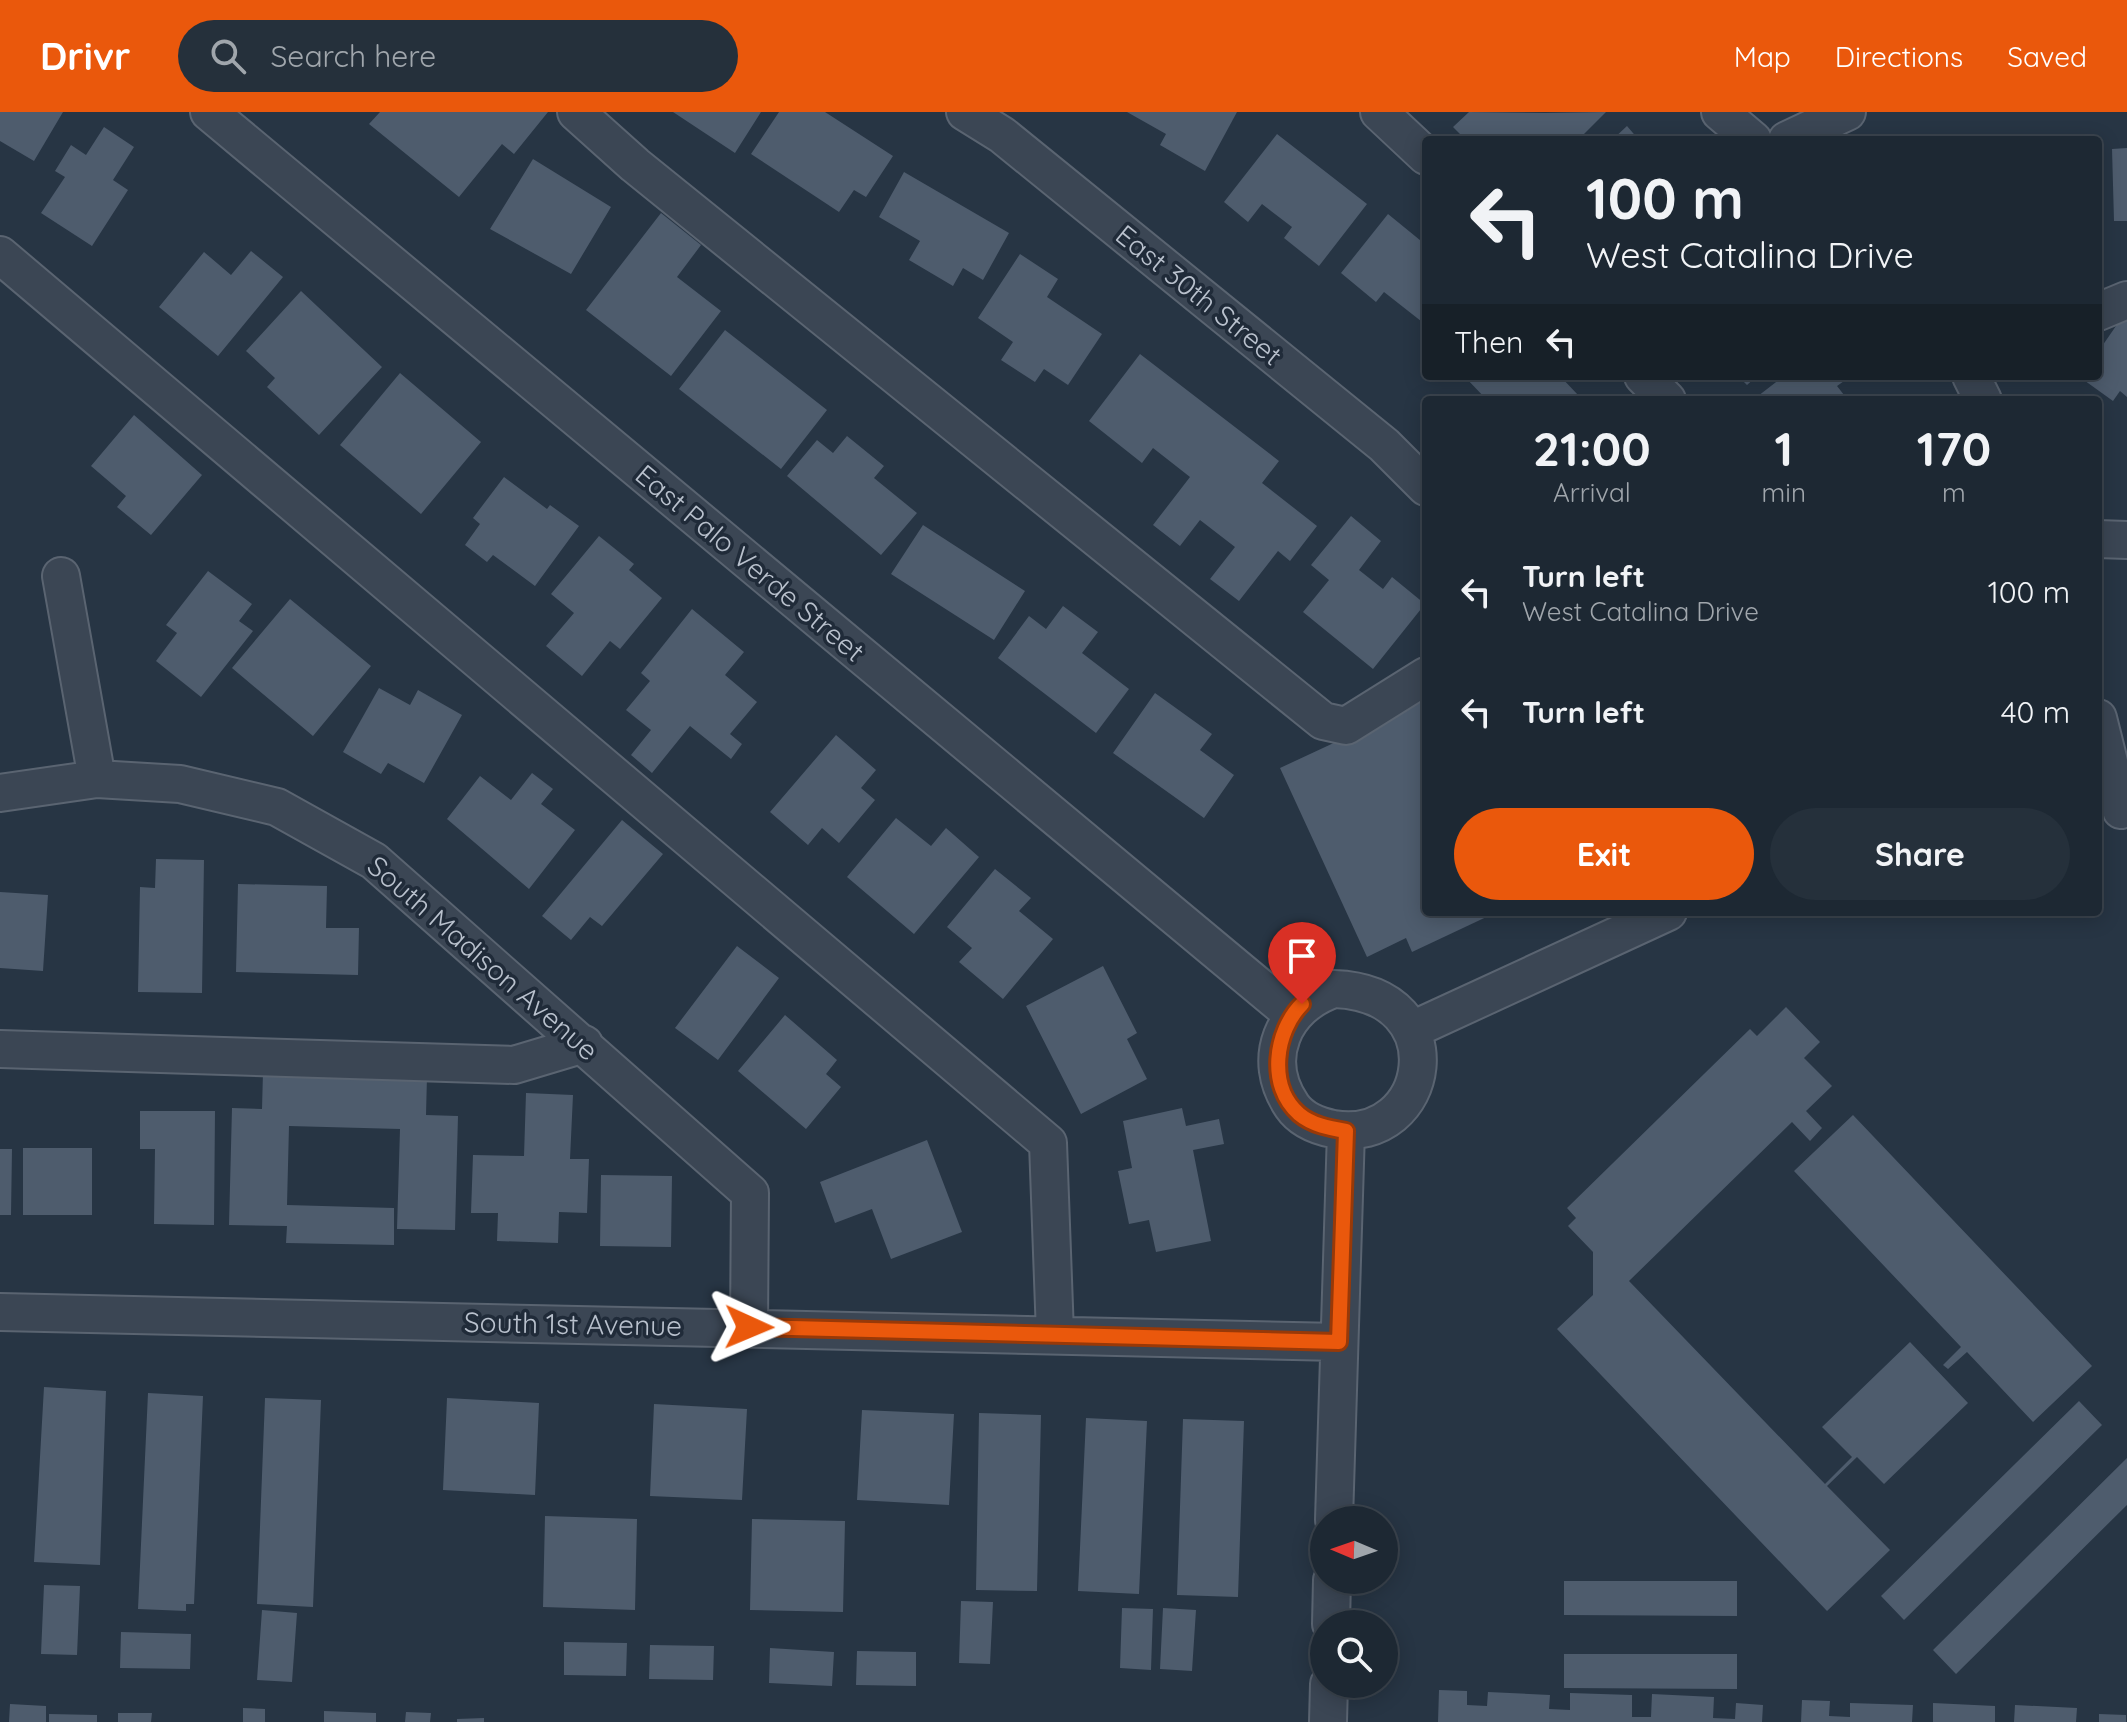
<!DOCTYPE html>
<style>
:root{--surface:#1d2833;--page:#25303b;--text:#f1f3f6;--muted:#a0a6ac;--line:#3b444e;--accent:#ea580c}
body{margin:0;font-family:Quicksand,sans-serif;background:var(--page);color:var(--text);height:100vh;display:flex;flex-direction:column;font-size:30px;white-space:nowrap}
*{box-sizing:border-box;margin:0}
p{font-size:26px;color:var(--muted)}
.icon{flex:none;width:44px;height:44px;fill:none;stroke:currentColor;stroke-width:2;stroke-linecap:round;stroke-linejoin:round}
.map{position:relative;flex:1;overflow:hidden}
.drawer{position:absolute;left:1422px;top:284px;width:680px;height:520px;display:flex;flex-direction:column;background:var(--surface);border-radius:8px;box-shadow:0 4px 20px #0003,0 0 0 2px var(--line)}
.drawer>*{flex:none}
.guide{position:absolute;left:1422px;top:24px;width:680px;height:244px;border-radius:8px;box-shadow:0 4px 20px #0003,0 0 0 2px var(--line);background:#1d2833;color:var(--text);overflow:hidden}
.needle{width:52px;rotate:272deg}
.fabs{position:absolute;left:1310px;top:1394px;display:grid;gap:16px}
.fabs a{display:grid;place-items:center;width:88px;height:88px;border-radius:50%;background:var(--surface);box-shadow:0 4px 20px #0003,0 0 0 2px var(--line);font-size:40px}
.pin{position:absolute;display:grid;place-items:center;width:68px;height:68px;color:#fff;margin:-82px -34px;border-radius:50% 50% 50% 0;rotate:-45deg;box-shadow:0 0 8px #0007}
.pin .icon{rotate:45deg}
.me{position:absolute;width:88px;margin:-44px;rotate:91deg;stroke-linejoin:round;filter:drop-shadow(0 0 6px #0008)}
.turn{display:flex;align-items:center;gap:28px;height:168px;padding:0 32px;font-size:36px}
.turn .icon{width:104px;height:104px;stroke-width:2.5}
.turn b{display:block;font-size:56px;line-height:68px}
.then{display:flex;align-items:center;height:76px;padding:0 32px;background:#0003;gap:16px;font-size:30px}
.eta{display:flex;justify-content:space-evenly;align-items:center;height:136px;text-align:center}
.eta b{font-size:48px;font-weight:700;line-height:56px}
.primary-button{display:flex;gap:16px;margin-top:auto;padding:16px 32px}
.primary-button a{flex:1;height:92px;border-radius:48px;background:var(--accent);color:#fff;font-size:32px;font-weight:700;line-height:92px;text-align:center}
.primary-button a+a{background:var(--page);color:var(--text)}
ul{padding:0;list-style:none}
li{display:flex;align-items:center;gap:24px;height:120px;padding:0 32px}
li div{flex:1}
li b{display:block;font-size:30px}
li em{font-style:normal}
header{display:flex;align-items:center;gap:48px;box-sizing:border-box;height:112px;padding:0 40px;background:var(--accent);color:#fff}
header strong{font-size:38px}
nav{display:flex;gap:44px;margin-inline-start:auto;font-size:28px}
.search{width:560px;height:72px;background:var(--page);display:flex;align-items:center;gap:20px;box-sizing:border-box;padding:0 28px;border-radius:44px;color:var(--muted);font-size:30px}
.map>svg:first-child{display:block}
.building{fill:#4e5c6d}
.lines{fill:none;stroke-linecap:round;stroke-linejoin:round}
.minor-casing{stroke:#5a6471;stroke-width:40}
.minor{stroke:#3b4654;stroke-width:36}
.route-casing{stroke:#983908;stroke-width:20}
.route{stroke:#ea580c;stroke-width:14}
.labels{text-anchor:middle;stroke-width:7;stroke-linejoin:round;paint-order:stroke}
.street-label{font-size:28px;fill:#b9c1cd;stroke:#202b39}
</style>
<header>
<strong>Drivr</strong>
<div class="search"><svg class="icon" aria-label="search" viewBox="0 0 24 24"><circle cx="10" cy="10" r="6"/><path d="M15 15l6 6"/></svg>Search here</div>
<nav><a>Map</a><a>Directions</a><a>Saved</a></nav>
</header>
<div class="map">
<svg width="2127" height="1610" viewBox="0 0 2127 1610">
<rect width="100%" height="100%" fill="#273544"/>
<!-- building -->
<path class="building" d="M0,0H63L34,49L0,29Z
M380,0H548L514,42L502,32L459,85L369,12Z
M673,0H761L735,41Z
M779,0H825L893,44L866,85L854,78L839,100L751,42Z
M1127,0H1237L1205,59L1160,33L1166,22Z
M1469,0L1545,1L1606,0L1578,28H1466L1453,15Z
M1627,14L1639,28H1612Z
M104,15L134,35L113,68L128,78L92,134L41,101L65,65L55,59L71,33L86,43Z
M1277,22L1367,92L1319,154L1284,126L1292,115L1262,92L1248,110L1224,90Z
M2127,36V109H2114L2112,37Z
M533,47L611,95L571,162L490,117Z
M904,60L1009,121L983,168L963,156L953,174L909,148L920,129L879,105Z
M661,101L701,133L677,165L721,199L671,264L586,198Z
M1388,102L1426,133V213L1384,180L1376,190L1341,161Z
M251,139L283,165L218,244L159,195L204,140L231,163Z
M1020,142L1058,167L1047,185L1102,222L1068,273L1044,257L1035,270L1001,248L1013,230L978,206Z
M301,179L382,255L319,323L267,275L275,266L246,239Z
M2127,198V285L2120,279L2113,289L2081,266L2098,264V240Z
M725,218L827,298L781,357L679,277Z
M1140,242L1279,349L1262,371L1317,414L1290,449L1278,439L1239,489L1210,467L1235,435L1200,408L1180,434L1153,413L1190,365L1153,336L1142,351L1089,309Z
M400,261L481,330L421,402L340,333Z
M1464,264H1560L1579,284L1576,288H1487Z
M1738,264H1757L1747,273Z
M1784,264H1845L1847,267L1837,274L1848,288H1761L1758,284Z
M134,303L202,363L151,423L117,395L126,384L91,354Z
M847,324L884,354L874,366L917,401L881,443L787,364L817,328L833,341Z
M504,365L547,397L550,393L579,414L535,474L493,443L487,450L465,433L480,412L473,406Z
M1351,404L1381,429L1359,458L1383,477L1392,465L1425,492L1373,557L1303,500L1329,468L1311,453Z
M923,413L1025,479L994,528L891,462Z
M599,424L634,452L629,458L662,486L620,537L610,529L582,564L546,534L574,501L551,482Z
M208,459L252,492L239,509L253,519L201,585L156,549L177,521L166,513Z
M290,487L371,554L313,624L232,556Z
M1063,494L1098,520L1082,541L1129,577L1096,621L998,546L1029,504L1046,517Z
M692,497L744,540L725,563L757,590L730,622L742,632L731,647L690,614L652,661L631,643L651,618L626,598L650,569L641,561Z
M379,576L410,593L418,578L462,603L424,671L388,651L381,662L343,640Z
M1155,581L1212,622L1200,638L1234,663L1204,706L1113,641Z
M1426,588V800H1497L1412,840L1406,826L1367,845L1280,656Z
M836,623L876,658L861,676L875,688L839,731L822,716L808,733L770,700Z
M532,661L553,677L541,692L575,718L529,777L447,707L480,664L511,688Z
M896,706L931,734L946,716L979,745L914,822L847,765Z
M622,708L663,742L602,814L590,805L571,828L542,804Z
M156,747L204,748L202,881L138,880L140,775L155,776Z
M995,757L1031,786L1019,799L1053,827L1003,887L959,850L972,836L947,815Z
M238,772L327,774L326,816H359L358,863L236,860Z
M0,780L48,783L43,859L0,856Z
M737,834L779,866L718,948L675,916Z
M1103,854L1137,921L1127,927L1147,967L1081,1002L1026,894Z
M1786,895L1820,930L1804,946L1832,974L1806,999L1822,1016L1810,1029L1792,1010L1629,1169L1825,1372L1852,1345L1822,1315L1910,1230L1968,1291L1884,1372L1857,1345L1827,1374L1890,1438L1827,1499L1557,1217L1593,1183V1140L1568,1114L1576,1106L1567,1096L1750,917L1757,924Z
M785,903L837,948L826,962L841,975L806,1017L738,959Z
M263,960L427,964L426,1003L458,1004L455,1118L397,1117L400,1017L289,1014L287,1093L394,1096V1133L286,1131L287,1114L229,1113L232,996L262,997Z
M526,981L573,983L570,1047H589L587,1101L559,1100L558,1131L497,1129L498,1101H471L473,1043L524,1044Z
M1182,996L1186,1014L1219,1007L1224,1032L1193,1038L1211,1129L1156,1140L1149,1108L1129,1112L1118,1059L1132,1056L1123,1009Z
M140,999H215L214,1113L154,1112L155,1037H140Z
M1853,1003L2092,1254L2033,1310L1967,1240L1948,1257L1943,1253L1961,1235L1794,1059Z
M927,1028L962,1120L891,1147L872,1097L835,1111L820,1070Z
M23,1036H92V1103H23Z
M0,1037H12L11,1103H0Z
M601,1063L672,1064L671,1135L600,1134Z
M44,1275L106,1279L100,1453L34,1450Z
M148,1281L203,1284L194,1492H186V1499L138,1497Z
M265,1286L321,1288L313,1495L257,1492Z
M447,1286L539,1291L535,1383L443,1378Z
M2079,1289L2102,1313L1904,1508L1881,1484Z
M654,1292L747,1297L742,1388L650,1384Z
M862,1298L954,1302L949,1393L857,1388Z
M979,1301L1041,1303L1037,1479L976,1478Z
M1086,1306L1147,1309L1139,1482L1078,1479Z
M1183,1307L1244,1309L1238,1485L1177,1483Z
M2127,1346V1393L1956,1562L1933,1538Z
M545,1404L637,1407L635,1498L543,1495Z
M752,1407L845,1409L843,1500L750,1498Z
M1564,1469H1737V1504L1564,1503Z
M44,1473L80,1474L77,1543L41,1542Z
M961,1489L993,1490L990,1552L959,1551Z
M1122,1496L1153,1497L1151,1558L1120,1556Z
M1163,1496L1196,1498L1192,1559L1160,1557Z
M262,1498L297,1501L292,1570L257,1568Z
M121,1520L191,1522L190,1557L120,1556Z
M564,1530L627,1531L626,1564L564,1563Z
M650,1533L714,1534L713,1568L649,1567Z
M770,1536L834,1540L832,1574L769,1571Z
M857,1539L916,1540V1574L856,1573Z
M1564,1542H1737V1577L1564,1576Z
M1439,1578L1467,1579V1593L1487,1594L1488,1580L1550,1583L1549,1597L1570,1598V1581L1632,1583V1605H1651L1652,1582L1714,1585L1713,1606L1735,1607L1736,1591L1763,1593L1762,1610H1438Z
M1802,1588L1830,1589L1829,1604L1850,1605V1591L1913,1593L1912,1610H1801Z
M1933,1591L1995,1594V1610H1933Z
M10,1592L46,1594V1610H9Z
M2015,1593L2077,1596L2076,1610H2014Z
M243,1596L265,1597V1610H243Z
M324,1599L376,1601V1610H324Z
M406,1600L431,1601L430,1610H405Z
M118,1601H152L151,1610H118Z
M49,1602L97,1603V1610H49Z
M2099,1602L2126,1603V1610H2099Z
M484,1606V1610H457V1607Z"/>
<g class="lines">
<defs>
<path id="minor" d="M209,0L1292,902
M576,0L635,53L1323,609L1346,614L1426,564
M965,0L1002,23L1384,333L1426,375
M1379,0L1426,44
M1720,0L1753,28
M1787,28L1847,0
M0,143L1048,1031L1055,1222
M2098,200L2127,188
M1643,264L1667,288
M1971,264L1983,288
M2098,427L2127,428
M61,464L97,667
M2098,606L2121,698
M0,681L97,667L180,672L277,695L374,749L750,1081L749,1215
M1334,877C1459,881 1432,1034 1333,1017C1318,1014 1301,1007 1292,994C1260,947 1283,894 1334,877Z
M1412,918L1668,800
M0,937L514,953L584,932
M0,1200L1339,1230
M1334,1408L1346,1019
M1331,1512L1332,1468
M1328,1610L1329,1572"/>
</defs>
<!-- minor casing -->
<use href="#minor" class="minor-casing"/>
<!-- minor -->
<use href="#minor" class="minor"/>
</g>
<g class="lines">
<defs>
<path id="route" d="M749,1215L1339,1230L1346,1019C1329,1016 1312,1013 1299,1002C1267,974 1275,919 1302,892"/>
</defs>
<!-- route casing -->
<use href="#route" class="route-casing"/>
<!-- route -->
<use href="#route" class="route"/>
</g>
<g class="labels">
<!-- street labels -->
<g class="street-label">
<text transform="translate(1199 183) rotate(39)" y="10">East 30th Street</text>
<text transform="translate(750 451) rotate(40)" y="10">East Palo Verde Street</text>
<text transform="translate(483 846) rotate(41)" y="10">South Madison Avenue</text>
<text transform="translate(573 1212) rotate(1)" y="10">South 1st Avenue</text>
</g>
</g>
</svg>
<div class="fabs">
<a><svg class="needle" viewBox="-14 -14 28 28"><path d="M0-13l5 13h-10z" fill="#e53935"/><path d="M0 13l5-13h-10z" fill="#a0a6ac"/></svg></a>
<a><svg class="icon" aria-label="search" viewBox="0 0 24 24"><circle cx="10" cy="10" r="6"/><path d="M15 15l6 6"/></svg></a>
</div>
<div class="pin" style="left:1302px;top:892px;background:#d93025"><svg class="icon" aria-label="arrive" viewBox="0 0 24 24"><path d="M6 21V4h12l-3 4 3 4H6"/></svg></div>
<svg class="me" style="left:749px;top:1215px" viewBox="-20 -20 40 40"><path d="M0-17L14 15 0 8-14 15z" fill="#ea580c" stroke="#fff" stroke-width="4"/></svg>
<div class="guide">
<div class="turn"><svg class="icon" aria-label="left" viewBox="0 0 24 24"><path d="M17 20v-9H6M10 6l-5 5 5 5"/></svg><div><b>100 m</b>West Catalina Drive</div></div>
<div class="then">Then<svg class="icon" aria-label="left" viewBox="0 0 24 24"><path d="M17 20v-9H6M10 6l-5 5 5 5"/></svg></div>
</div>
<section class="drawer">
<div class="eta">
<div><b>21:00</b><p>Arrival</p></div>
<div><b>1</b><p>min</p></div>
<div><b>170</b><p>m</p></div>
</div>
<ul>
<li><svg class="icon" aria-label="left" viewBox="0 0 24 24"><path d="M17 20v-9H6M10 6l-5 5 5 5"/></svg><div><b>Turn left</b><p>West Catalina Drive</p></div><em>100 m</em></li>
<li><svg class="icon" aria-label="left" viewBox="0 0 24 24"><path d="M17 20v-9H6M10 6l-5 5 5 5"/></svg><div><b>Turn left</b></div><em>40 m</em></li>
</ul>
<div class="primary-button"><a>Exit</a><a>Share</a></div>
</section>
</div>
